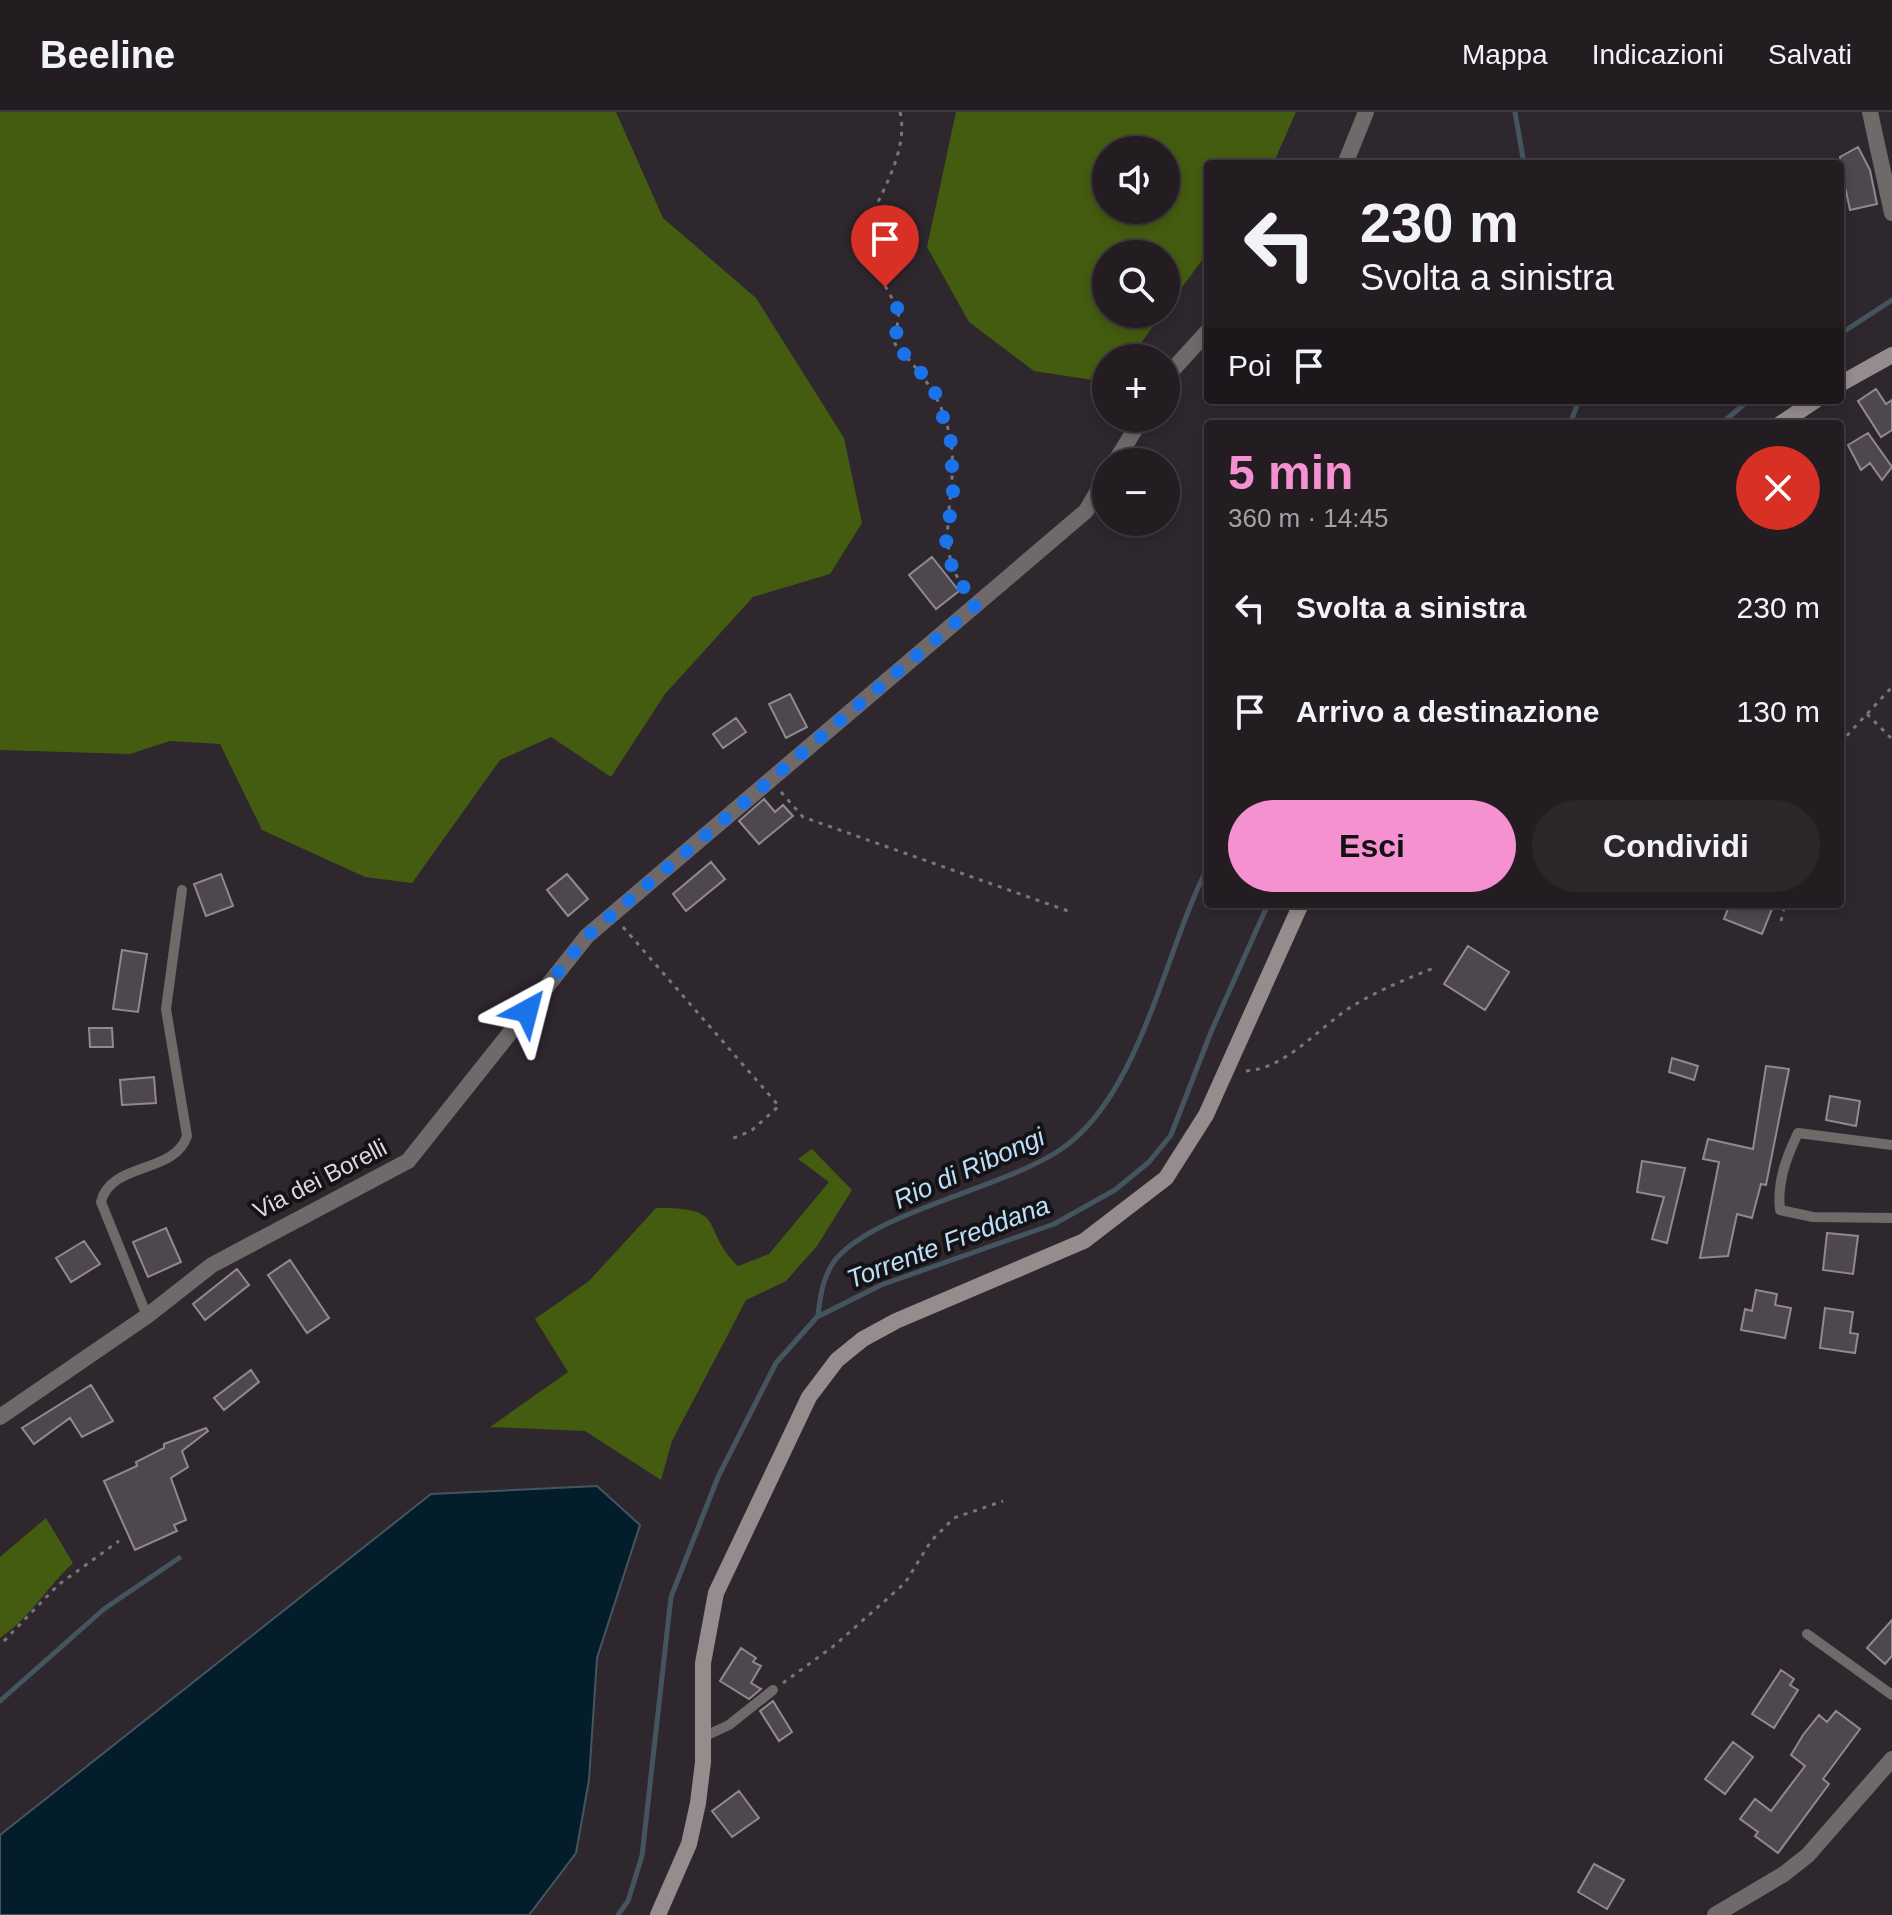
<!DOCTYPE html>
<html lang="it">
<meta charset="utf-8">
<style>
:root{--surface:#231d22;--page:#2b262a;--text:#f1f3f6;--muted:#a3a2a5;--line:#403b40;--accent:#f590d1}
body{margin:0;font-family:Helvetica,sans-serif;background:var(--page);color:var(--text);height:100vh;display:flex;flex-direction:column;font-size:30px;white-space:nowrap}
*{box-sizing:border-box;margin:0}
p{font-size:26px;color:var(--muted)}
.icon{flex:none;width:44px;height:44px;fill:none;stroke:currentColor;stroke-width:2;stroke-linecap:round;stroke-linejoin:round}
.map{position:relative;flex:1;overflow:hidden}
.details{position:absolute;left:1204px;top:308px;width:640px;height:488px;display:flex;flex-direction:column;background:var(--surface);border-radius:8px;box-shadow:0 4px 12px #0003,0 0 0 2px var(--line)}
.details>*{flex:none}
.banner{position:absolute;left:1204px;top:48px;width:640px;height:244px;border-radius:8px;box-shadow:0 4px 12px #0003,0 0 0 2px var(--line);background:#231d22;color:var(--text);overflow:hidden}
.buttons{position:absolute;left:1092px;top:24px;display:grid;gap:16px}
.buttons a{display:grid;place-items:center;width:88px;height:88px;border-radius:50%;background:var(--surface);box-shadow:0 4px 12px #0003,0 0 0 2px var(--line);font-size:40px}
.pin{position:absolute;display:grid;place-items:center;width:68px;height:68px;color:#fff;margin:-82px -34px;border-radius:50% 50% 50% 0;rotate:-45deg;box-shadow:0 0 8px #0007}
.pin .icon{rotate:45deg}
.me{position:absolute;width:88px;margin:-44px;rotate:38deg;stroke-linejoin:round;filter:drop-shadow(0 0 6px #0008)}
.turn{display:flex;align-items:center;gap:28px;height:168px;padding:0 24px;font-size:36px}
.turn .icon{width:104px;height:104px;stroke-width:2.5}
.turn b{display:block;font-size:56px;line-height:68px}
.then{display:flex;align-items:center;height:76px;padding:0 24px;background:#0003;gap:16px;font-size:30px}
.round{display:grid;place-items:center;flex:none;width:84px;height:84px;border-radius:42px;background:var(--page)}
.summary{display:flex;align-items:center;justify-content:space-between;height:136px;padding:0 24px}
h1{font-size:48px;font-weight:600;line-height:60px;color:var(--accent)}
.button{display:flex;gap:16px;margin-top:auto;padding:16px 24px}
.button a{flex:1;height:92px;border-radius:48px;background:var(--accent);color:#111;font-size:32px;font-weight:600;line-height:92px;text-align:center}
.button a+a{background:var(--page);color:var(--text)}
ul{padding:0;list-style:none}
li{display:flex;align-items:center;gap:24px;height:104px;padding:0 24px}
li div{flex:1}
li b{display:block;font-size:30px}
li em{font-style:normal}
header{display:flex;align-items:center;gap:48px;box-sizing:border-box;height:112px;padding:0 40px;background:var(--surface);border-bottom:2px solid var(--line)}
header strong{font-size:38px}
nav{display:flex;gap:44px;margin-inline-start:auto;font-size:28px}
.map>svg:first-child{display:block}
.forest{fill:#445c0f;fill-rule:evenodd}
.water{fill:#041d2b;stroke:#455560;stroke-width:2}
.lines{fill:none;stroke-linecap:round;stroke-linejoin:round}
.stream{stroke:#455560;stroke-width:5}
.building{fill:#4f474e;stroke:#918890;stroke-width:2}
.path{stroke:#7b747a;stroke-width:3;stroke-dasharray:4 6;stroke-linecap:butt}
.service{stroke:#6f6969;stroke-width:10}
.minor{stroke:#6f6969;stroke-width:16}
.secondary{stroke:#958c8d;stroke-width:16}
.route{stroke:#1a73e8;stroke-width:14;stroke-dasharray:0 25.2}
.labels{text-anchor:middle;stroke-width:8;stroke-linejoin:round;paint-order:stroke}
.street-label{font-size:24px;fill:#dcd7dc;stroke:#151215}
.water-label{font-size:26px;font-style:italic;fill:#bae0fa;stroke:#151215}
</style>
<header>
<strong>Beeline</strong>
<nav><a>Mappa</a><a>Indicazioni</a><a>Salvati</a></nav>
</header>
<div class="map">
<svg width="1892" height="1803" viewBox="0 0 1892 1803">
<rect width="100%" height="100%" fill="#2f272e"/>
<!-- forest -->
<path class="forest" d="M0,0H616L663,106L756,186L844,326L862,411L830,462L753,485L665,582L611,665L551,625L500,648L412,771L365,765L262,718L220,632L170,629L130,642L0,638Z
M956,0H1296L1273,52H1208V140L1166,197V142H1106V202H1162L1130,246H1106V270L1034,259L969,210L927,135ZM1106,38H1166V98H1106Z
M812,1037L852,1078L817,1134L786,1169L746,1188L672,1329L661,1368L585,1319L490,1315L568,1260L535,1207L589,1169L656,1096C730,1095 699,1116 738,1154L769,1142L829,1070L798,1047Z
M46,1406L73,1451C45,1477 32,1504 0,1526V1445Z"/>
<!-- water -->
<path class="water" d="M597,1374L640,1413L597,1546L589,1668L576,1741L529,1803H0V1723L431,1382Z"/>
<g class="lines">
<!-- stream -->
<path class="stream" d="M1515,0L1524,52
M1840,222L1892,188
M1570,312L1579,288
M1721,312L1749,288
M818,1204C820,1185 823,1163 836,1147C875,1100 1003,1076 1060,1038C1141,984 1164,839 1208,755
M0,1589L104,1497L179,1446
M618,1803L628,1789L642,1744L671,1485L718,1365L776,1251L817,1205L881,1173L1054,1112L1115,1078L1149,1050L1171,1023L1211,920L1268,792"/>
</g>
<!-- building -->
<path class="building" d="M1858,35L1870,58L1877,92L1850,98L1846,79L1840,83V45Z
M1876,277L1886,292L1892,288V318L1881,325L1858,289Z
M1868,321L1892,355L1882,368L1870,351L1861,358L1848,333Z
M932,445L959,479L936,497L909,463Z
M790,582L807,615L786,626L769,592Z
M736,606L746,620L723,636L713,622Z
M764,687L775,700L783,693L793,704L759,732L739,709Z
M711,750L725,767L686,799L673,782Z
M221,762L233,794L206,804L194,772Z
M567,762L588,787L568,804L547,778Z
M1730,792H1774L1762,822L1724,807Z
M1468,834L1509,860L1485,898L1444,872Z
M122,838L147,842L138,900L113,897Z
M89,916H112L113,935H90Z
M1672,946L1698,954L1694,968L1669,960Z
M1766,954L1789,957L1766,1073L1761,1072L1752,1106L1737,1102L1728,1144L1700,1146L1719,1050L1703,1047L1708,1027L1753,1037Z
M154,965L156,991L122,993L120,968Z
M1830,984L1860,989L1856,1014L1826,1008Z
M1642,1049L1685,1056L1667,1131L1652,1127L1664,1085L1637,1080Z
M166,1116L181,1150L148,1165L133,1130Z
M1827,1121L1858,1124L1853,1162L1823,1158Z
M84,1129L100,1152L71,1170L56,1146Z
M290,1148L329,1206L307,1221L268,1163Z
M237,1157L249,1173L205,1208L193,1192Z
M1756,1178L1777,1182L1775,1193L1791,1196L1785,1226L1741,1218L1745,1197L1752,1199Z
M1825,1196L1853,1200L1850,1221L1858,1222L1855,1241L1820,1236Z
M251,1258L259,1270L224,1298L214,1286Z
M91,1273L113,1309L82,1325L70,1306L34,1332L22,1316Z
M206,1316L208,1319L182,1339L188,1355L171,1366L186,1408L174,1413L177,1419L135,1438L104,1369L137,1354L136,1350L164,1336V1332Z
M1892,1508V1544L1885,1552L1867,1536Z
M741,1536L756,1546L753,1550L761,1554L751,1571L761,1577L749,1587L720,1569Z
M1781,1558L1794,1567L1790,1573L1798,1578L1774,1616L1752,1602Z
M773,1589L792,1620L779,1629L760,1599Z
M1836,1599L1860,1617L1823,1667L1829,1672L1778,1741L1755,1724L1758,1720L1740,1707L1755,1687L1771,1699L1805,1654L1791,1643L1803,1623L1819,1603L1827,1610Z
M1733,1630L1753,1645L1725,1682L1705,1667Z
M739,1679L759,1706L732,1725L712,1699Z
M1594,1752L1624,1768L1607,1797L1578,1780Z"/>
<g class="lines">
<!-- path -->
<path class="path" d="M900,0C910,40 876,91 859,127L899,199L895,232C923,263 944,287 951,331C959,384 930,436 967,479
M1867,602L1892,627
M1840,631L1892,575
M781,680L803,705L1068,799
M1781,809L1785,792
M623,815L779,994L751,1019L731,1027
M1246,959C1287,956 1318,916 1351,895C1378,878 1407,867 1436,855
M4,1529L58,1473L119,1429
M783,1571L835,1533L905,1471L931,1429L954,1406L1003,1389"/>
<!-- service -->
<path class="service" d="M1892,1033L1798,1021C1786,1046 1777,1070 1780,1098L1813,1105L1892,1106
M147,1204L101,1090C110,1050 175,1062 187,1024L166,897L182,778
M1807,1522L1892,1583
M703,1625L729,1613L773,1578"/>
<!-- minor -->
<path class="minor" d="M1870,0L1892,101
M1345,52L1366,0
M1166,265L1208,219
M1115,350L1142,306
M0,1305L147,1204L212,1153L408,1049L587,824L1086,399L1106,365
M1715,1803L1784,1762L1808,1743L1892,1647"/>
<!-- secondary -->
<path class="secondary" d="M1840,272L1892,243
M1780,312L1816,288
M658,1803L689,1732L698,1691L703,1650V1551L716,1481L809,1285L837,1248L863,1227L896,1209L1084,1129L1166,1066L1206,1003L1301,792"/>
</g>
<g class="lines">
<!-- route -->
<path class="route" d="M527,899L587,824L977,492L958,468L945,438L953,382L951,330L933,274L895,232L899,199L885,175"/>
</g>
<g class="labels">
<!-- street labels -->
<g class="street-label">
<text transform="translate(320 1067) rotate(-27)" y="8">Via dei Borelli</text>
</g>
<!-- water labels -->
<g class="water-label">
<text transform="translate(969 1056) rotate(-24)" y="9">Rio di Ribongi</text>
<text transform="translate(948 1130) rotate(-21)" y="9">Torrente Freddana</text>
</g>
</g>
</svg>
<div class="buttons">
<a><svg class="icon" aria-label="sound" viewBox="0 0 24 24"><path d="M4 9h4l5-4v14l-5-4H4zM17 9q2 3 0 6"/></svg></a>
<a><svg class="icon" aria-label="search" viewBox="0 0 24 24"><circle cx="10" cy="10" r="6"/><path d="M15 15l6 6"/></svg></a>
<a>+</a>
<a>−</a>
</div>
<div class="pin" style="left:885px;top:175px;background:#d93025"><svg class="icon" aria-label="arrive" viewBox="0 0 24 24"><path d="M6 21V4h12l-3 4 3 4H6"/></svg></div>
<svg class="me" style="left:527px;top:899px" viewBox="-20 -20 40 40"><path d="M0-17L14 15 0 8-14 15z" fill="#1a73e8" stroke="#fff" stroke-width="4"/></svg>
<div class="banner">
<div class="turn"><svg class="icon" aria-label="left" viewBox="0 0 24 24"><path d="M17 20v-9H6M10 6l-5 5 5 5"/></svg><div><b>230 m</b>Svolta a sinistra</div></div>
<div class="then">Poi<svg class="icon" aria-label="arrive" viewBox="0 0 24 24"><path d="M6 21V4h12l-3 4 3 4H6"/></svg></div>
</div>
<section class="details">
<div class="summary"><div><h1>5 min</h1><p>360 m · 14:45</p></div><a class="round" style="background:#d93025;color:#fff"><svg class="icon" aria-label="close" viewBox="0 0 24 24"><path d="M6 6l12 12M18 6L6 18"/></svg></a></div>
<ul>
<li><svg class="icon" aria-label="left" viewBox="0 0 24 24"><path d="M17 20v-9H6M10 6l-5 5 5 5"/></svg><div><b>Svolta a sinistra</b></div><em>230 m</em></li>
<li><svg class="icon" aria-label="arrive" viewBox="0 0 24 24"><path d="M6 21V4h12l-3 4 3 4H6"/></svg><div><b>Arrivo a destinazione</b></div><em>130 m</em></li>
</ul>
<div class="button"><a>Esci</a><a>Condividi</a></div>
</section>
</div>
